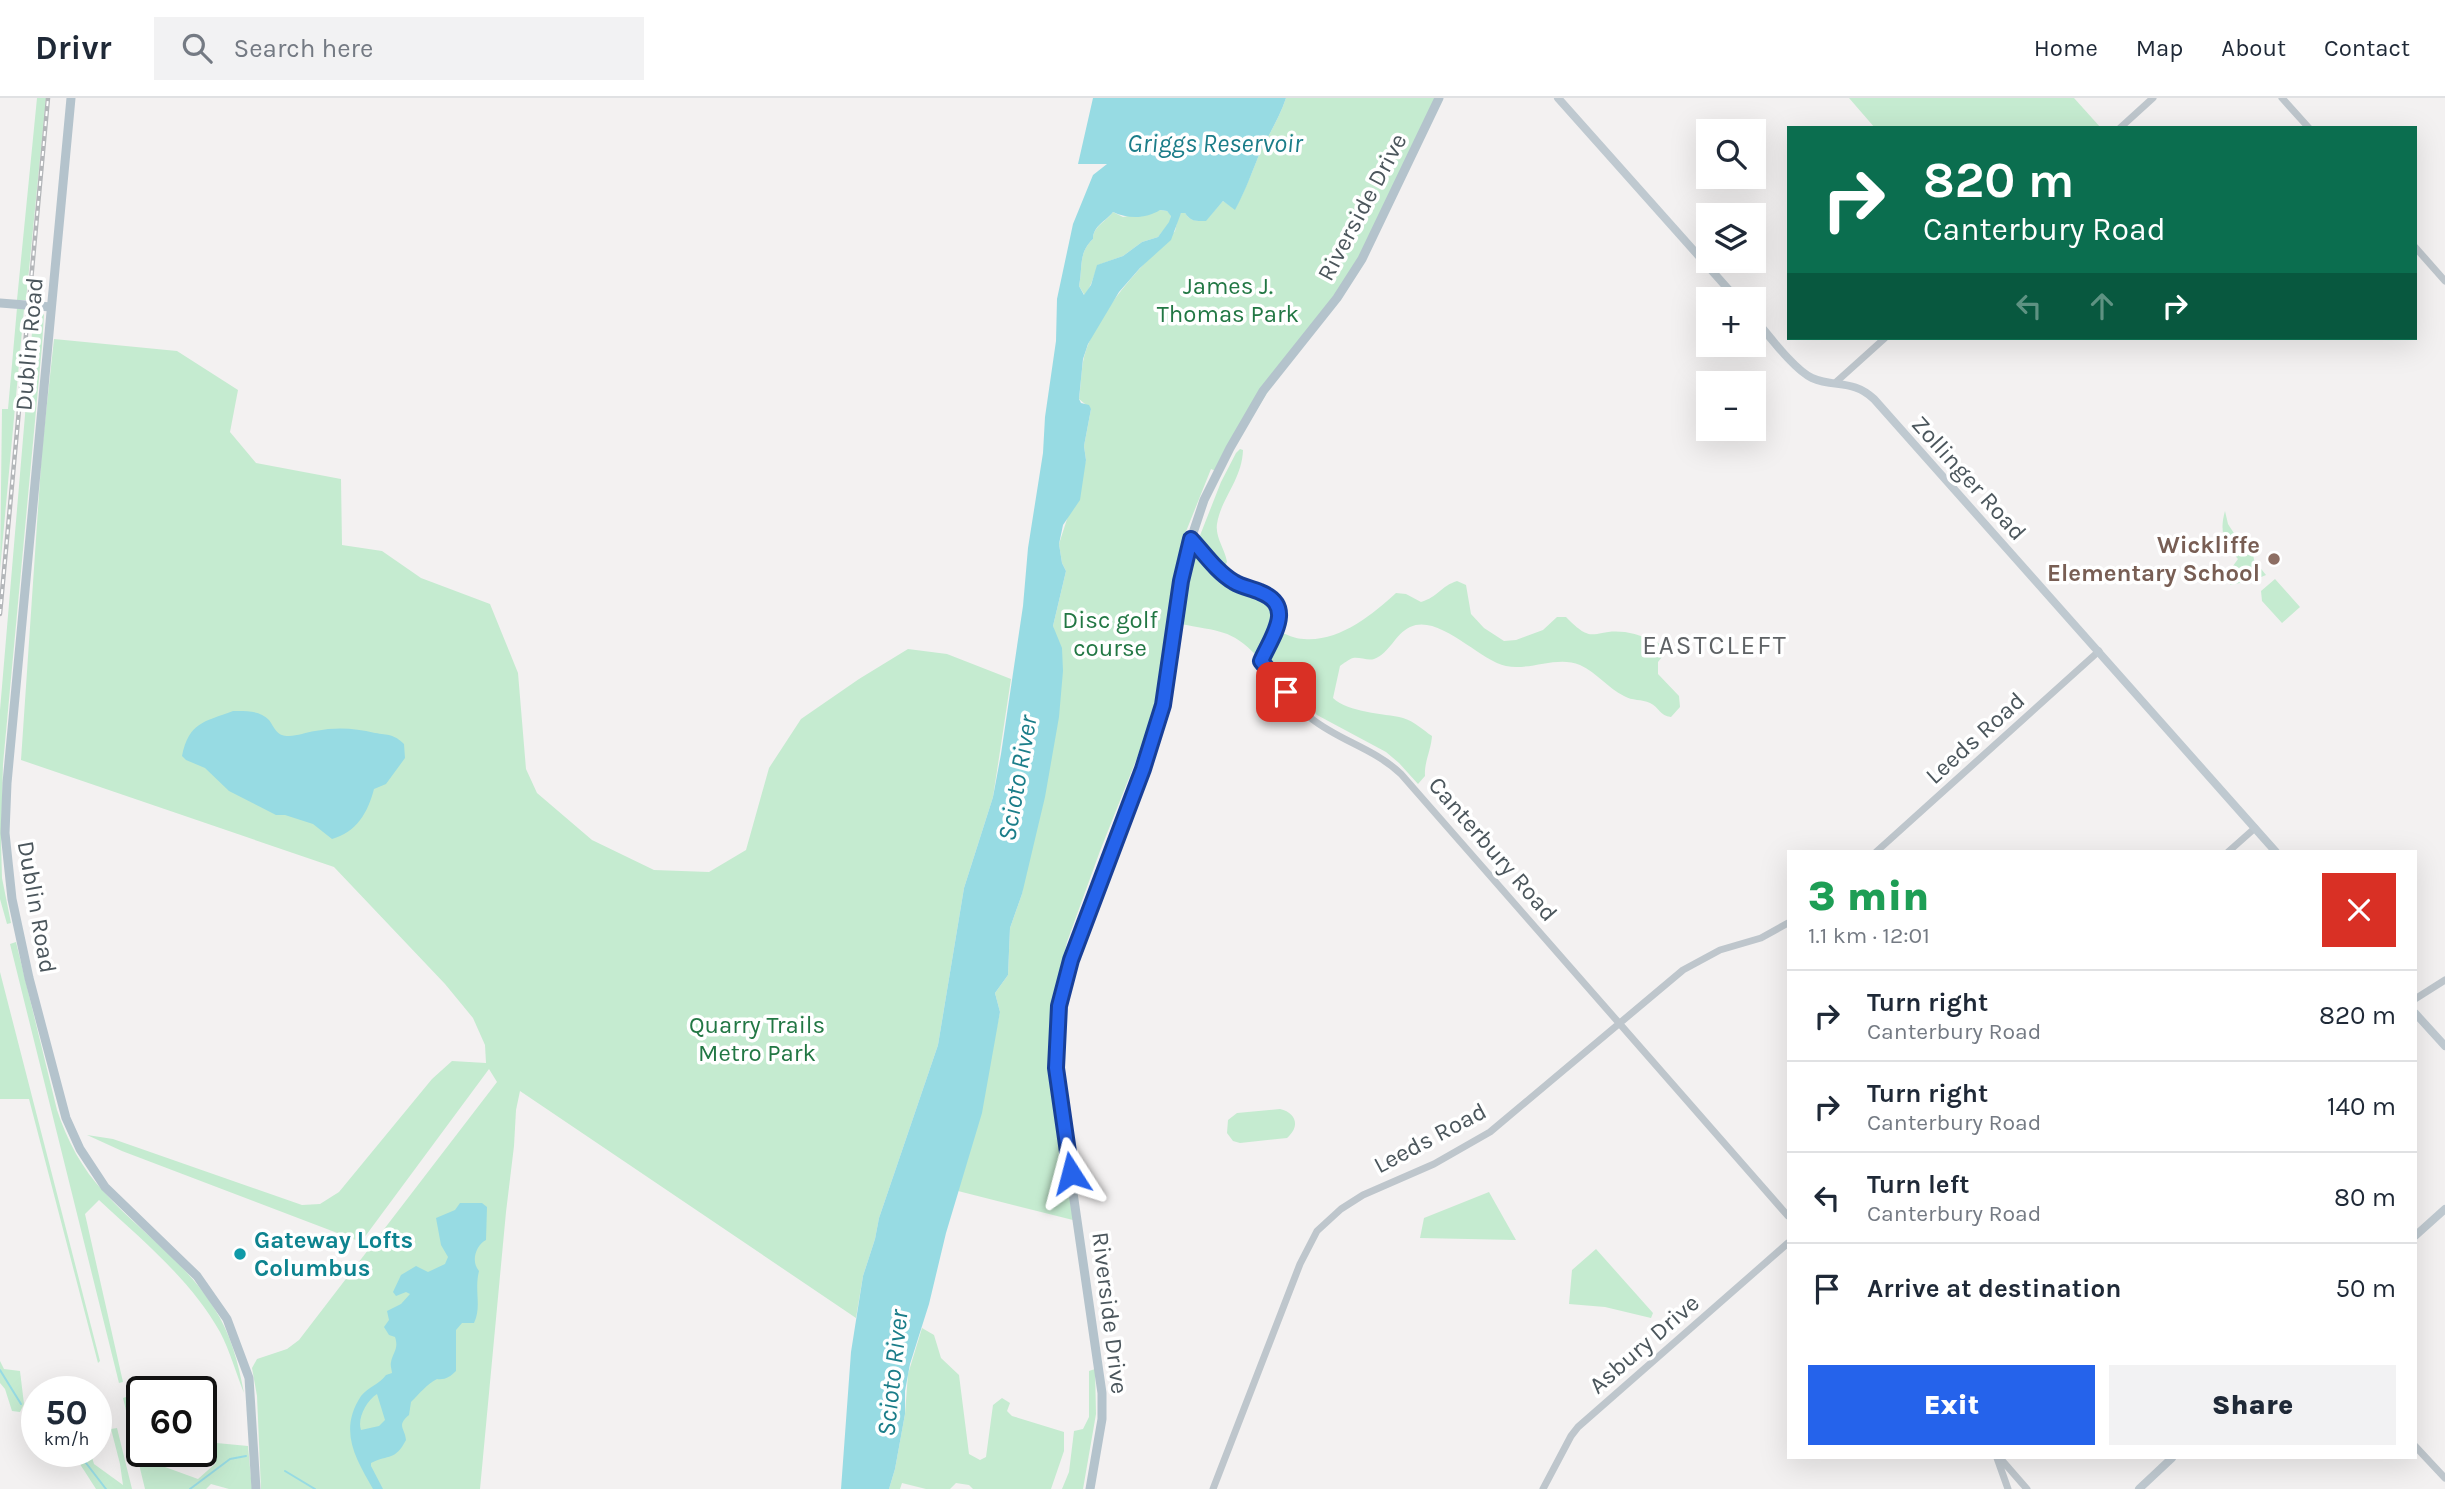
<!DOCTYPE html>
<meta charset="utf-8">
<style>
:root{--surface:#fff;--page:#f2f2f3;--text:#1f2937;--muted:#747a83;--line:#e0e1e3;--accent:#2563eb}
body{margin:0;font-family:Karla,sans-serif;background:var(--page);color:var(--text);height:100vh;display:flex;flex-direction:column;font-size:26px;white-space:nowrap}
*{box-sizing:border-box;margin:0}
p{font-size:23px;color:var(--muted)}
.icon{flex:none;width:38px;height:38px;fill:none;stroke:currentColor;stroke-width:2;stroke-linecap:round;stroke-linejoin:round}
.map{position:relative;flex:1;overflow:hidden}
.side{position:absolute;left:1787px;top:752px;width:630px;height:609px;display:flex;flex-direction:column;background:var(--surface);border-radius:0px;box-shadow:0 7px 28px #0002}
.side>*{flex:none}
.top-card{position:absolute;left:1787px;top:28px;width:630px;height:214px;border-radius:0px;box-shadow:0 7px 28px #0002;background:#0b6e4f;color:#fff;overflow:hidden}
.fabs{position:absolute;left:1696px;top:21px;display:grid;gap:14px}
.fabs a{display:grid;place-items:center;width:70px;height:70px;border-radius:0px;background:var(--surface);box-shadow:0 7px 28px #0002;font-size:35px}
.speed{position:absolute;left:21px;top:1278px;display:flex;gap:14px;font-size:35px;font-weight:700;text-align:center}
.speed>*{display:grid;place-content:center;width:91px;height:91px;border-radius:50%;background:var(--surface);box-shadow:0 7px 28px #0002;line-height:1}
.speed small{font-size:18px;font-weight:400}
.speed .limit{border:4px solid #111;border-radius:10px;background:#fff;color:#111}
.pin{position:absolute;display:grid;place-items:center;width:60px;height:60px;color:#fff;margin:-30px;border-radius:14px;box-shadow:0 4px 10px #0006}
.me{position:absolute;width:77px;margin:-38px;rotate:351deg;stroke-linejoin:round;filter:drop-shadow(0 0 5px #0008)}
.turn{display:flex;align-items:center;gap:24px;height:147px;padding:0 21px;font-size:32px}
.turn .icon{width:91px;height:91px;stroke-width:2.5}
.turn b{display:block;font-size:49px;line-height:60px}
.lanes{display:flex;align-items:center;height:66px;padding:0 21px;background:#0003;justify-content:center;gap:35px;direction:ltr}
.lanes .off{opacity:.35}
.round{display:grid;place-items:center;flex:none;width:74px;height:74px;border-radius:0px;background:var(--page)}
.head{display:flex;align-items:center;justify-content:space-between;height:119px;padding:0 21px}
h1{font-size:42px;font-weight:800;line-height:52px;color:#1e9e55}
.primary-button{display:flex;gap:14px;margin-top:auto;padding:14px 21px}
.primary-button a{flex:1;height:80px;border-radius:0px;background:var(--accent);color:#fff;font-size:28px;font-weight:800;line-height:80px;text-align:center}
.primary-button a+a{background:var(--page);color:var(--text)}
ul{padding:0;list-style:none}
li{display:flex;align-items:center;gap:21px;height:91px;padding:0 21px;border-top:2px solid var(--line)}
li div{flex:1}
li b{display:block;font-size:26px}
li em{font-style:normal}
header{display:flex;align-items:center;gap:42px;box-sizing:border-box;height:98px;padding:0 35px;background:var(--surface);border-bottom:2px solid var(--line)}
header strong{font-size:33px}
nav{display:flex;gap:38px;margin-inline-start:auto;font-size:24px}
.search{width:490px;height:63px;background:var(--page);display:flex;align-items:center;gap:18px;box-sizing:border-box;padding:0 24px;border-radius:0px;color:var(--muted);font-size:26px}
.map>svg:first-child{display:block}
.green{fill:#c5ebd0}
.water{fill:#97dbe3;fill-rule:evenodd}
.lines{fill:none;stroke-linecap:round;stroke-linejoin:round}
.stream{stroke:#97dbe3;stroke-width:2}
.tertiary{stroke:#bec6cc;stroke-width:7}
.secondary{stroke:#bfc9d0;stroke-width:8}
.primary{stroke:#b4c3cc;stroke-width:9}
.rail-casing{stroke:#b4b7ba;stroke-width:4.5}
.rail{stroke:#fff;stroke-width:2;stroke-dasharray:5;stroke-linecap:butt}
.route-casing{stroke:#184099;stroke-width:18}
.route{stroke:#2563eb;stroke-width:12}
.education-dot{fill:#8d6e63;stroke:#fff;stroke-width:2.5}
.culture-dot{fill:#0f9aa8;stroke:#fff;stroke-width:2.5}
.labels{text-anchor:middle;stroke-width:7;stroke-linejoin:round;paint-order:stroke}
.street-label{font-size:24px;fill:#4b565c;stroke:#fff}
.park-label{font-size:24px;fill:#274;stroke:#fff}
.education-label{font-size:24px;font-weight:bold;fill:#785e54;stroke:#fff;text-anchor:end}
.culture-label{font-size:24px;font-weight:bold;fill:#0d838f;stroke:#fff;text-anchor:start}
.water-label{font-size:26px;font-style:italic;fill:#1b7d89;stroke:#fff}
.neighbourhood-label{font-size:26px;letter-spacing:2px;fill:#5e6265;stroke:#fff}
</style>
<header>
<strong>Drivr</strong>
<div class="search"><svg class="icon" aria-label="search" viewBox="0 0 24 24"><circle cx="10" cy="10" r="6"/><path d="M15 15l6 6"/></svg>Search here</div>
<nav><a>Home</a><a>Map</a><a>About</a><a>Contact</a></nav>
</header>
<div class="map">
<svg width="2445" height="1391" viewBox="0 0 2445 1391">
<rect width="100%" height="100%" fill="#f3f1f1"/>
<!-- green -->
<path class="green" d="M37,0H46L26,202H17Z
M1286,0H1439L1362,161L1293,253L1218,374L1211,371L1185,436L1176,467L1160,602L1100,753L1067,844L1054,903L1049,946L1073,1122L958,1093L969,1056L1000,914L995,895L1008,877L1010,830L1022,796L1054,535L1053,528L1066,473L1062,465L1059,446L1086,362L1084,348L1091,311L1079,301C1081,288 1081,272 1084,259C1097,212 1143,167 1175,133L1178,120L1181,115H1185C1191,124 1196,123 1206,122L1223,103L1235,111C1246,91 1253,71 1262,50C1271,33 1280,18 1286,0Z
M1849,0H2074L2101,30H1875Z
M1160,112L1167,113L1171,117L1170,124L1158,139L1142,144L1123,158L1098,167L1091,186L1085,198L1079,188C1083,169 1078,155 1093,141C1093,128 1106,124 1113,114L1123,119Z
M17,210L24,211L0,472L2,311H8Z
M34,211L41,213L44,217L42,248L3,666L1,743L2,780L11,825L7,826L0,801V612Z
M54,241L177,253L238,292L230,334L256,365L341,381L342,447L382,453L421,480L490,506L518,575L526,671L537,695L592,742L654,772L709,774L746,752L769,670L801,621L859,581L908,551L947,556L1011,581L993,699L964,790L938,947L879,1120L875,1141L863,1178L856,1220L520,993L516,1012L514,1048L506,1114L480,1391H261L257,1298L252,1270L257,1261L287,1251L299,1242L497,984L489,971L361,1144L122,1053L87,1037L113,1041L302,1107L320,1106L339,1094L432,981L452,963L486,965L485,947L473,920L445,886L334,769L21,662L42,352Z
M1240,351L1243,352C1242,382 1221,400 1217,426C1215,439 1225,451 1227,464L1224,469L1201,445L1199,440L1221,384L1236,355Z
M2225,413L2228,426L2248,457L2253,455L2254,462L2266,477L2254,482L2230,487V472L2238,461C2224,446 2219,434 2225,413Z
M1200,455L1235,490L1264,500L1275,510L1276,519L1258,559C1230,530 1219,534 1181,526L1190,466L1194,457Z
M2275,481L2300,509L2282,525L2262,503L2261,493Z
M1457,483L1466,487L1471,516L1484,530L1504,543L1516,542L1543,532L1557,519H1566C1595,549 1592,530 1625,534C1638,536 1650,541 1662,547L1665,555L1658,564V576L1679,598L1680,609L1671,619C1660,618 1659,609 1650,605C1642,601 1632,603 1624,598C1608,590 1597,575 1580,567C1557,557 1530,573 1506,568C1480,563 1439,515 1410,529C1395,536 1390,555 1374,561C1368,563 1360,559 1353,560C1349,561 1343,566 1340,568L1333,600C1349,615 1383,615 1403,620C1414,623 1423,632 1432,638C1431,653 1424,664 1425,678L1418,686L1399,665L1386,654L1317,617L1302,603L1268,560L1277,533C1286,536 1295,541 1304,541C1339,544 1372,517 1396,495L1406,496L1421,504C1438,499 1441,488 1457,483Z
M16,844L57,1012C67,1042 82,1071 104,1094C140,1134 186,1164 214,1210C231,1236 238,1264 244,1295C236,1275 230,1253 220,1234C191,1182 142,1142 99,1102L85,1116L123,1284L119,1285L10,846Z
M0,874L100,1263L98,1265L29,1001H0Z
M1280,1011C1297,1015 1300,1029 1287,1040L1240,1045L1233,1043L1227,1035L1228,1022L1237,1015Z
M1489,1094L1516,1142L1420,1140L1424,1120Z
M1596,1151L1653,1215L1651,1220L1605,1209L1569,1206L1572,1172Z
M922,1230L934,1237L941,1260L959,1277L969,1356L980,1362L986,1359L993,1307L1002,1300L1010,1305L1007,1313L1012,1318L1064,1334V1353L1051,1391H973L969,1387L956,1385L950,1391H926L902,1385L900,1391H889L895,1371L905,1316L908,1276Z
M0,1263L4,1271L20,1273L24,1306L20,1314L12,1313L5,1291L0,1285Z
M1095,1271L1096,1316L1083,1391H1062L1069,1374L1074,1333L1083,1331L1089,1319V1273Z
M126,1299L143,1361L198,1381L216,1365L196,1355L201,1353V1349L206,1344L248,1348L252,1391H229L211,1386L206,1391H145L123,1300Z
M117,1330L132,1391H96L78,1363L79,1353H90L94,1366L123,1387L120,1366L111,1331Z"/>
<!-- water -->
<path class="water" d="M1093,0H1286C1280,18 1271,33 1262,50C1253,71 1246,92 1235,112L1223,103L1206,123C1196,123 1191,124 1185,115H1181L1171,142L1140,170L1119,194L1088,246L1083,261L1079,301L1081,305L1089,307L1091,311L1084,348L1086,362L1080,402L1063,427L1059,446L1062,465L1066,473L1053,528L1062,550L1063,573L1059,619L1045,699L1022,796L1010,830L1008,877L995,895L1000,914L982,1015L946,1135L929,1206L910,1266L905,1293V1316L895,1371L889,1391H841L851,1254L863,1178L875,1141L879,1120L938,947L964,790L993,699L1001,656L1023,508L1028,450L1043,355L1045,319L1056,243L1057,201L1073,126L1093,77L1107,66H1078ZM1160,112L1167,113L1171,118L1169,124L1158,139L1142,144L1123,158L1097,167L1091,187L1084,197L1079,188C1083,169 1078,155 1093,141C1093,128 1106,123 1113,114C1128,121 1146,121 1160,112Z
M233,613C244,613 260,612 269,622C275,630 276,638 289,638C297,638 307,634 315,633C337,629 354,630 375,635C388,637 394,636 404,646L405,660L386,686L374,691C368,714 357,734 332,741L313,726L285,717H276L229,693L205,670L186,662L182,658C189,624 204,624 233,613Z
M460,1105H482L487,1109L486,1142C475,1148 471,1164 479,1173C474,1193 482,1208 474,1225H462L456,1232V1273C450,1279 445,1282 437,1281C426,1287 420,1295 411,1304L409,1317C396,1328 405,1330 406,1342C395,1363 389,1356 371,1365V1368L383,1391H373C356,1361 338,1333 361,1298C368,1289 380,1286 386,1277L392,1275C392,1272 390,1268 391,1264C393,1254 399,1251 395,1239L389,1237L384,1229L389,1222L387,1213L401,1206L410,1196L406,1194L396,1198L393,1194L401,1177L416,1168L428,1174L445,1166L448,1159L441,1147L436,1120L455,1112ZM377,1296L385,1322L379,1328L361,1332C357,1321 366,1303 377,1296Z"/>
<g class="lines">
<!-- stream -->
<path class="stream" d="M0,1272L21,1306
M72,1353L86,1365L106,1391
M285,1373L315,1391
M190,1391L230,1361L246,1358"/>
<!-- tertiary -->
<path class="tertiary" d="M2282,0L2309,30
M2120,30L2153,0
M2415,149L2445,183
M1835,285L1885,240
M1191,441C1204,455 1217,474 1234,484C1243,490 1255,491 1265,496C1294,511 1270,542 1261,563C1280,580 1291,605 1312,621C1340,643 1375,651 1401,676L1788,1118
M1876,754L2099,553
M2228,754L2255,730
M2415,901L2445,882
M2415,1348L2445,1380
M1997,1360L2008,1391
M2000,1360L2027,1391
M1213,1391L1300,1166L1317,1133L1341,1111L1363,1097L1434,1066L1490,1034L1683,872L1720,852L1761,840L1788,825
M1543,1391L1571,1338L1578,1329L1788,1145"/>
<!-- secondary -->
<path class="secondary" d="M1558,0L1737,201
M1754,220C1767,235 1794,272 1812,280C1835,290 1853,281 1874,301L2276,754
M2415,915L2445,948
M2415,1138L2445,1111
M2139,1391L2172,1360"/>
<!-- primary -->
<path class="primary" d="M71,0L7,685L5,735L12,801L29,880L66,1020L80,1051L105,1089L197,1178L227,1221L249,1280L256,1391
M0,205L51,209
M1090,1391L1102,1321V1295L1059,998L1057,936L1063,887L1090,808L1143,671L1163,607L1180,483L1191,441L1204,402L1230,350L1263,293L1337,200L1362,161L1439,0"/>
<defs>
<path id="rail" d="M0,516L48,0"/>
</defs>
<!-- rail casing -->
<use href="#rail" class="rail-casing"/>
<!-- rail -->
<use href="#rail" class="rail"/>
</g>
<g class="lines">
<defs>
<path id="route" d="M1071,1075L1056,970L1059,908L1071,862L1143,671L1163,607L1181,483L1191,441C1204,455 1217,474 1234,484C1242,489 1251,490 1260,494C1296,508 1272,538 1261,563L1286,594"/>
</defs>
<!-- route casing -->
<use href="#route" class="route-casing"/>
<!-- route -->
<use href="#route" class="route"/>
</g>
<!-- markers -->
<circle class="education-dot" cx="2274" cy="461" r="7"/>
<circle class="culture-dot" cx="240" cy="1156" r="7"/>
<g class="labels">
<!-- street labels -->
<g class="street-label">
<text transform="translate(1362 109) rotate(-62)" y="8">Riverside Drive</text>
<text transform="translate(29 246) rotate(-85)" y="8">Dublin Road</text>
<text transform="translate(1969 380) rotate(48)" y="8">Zollinger Road</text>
<text transform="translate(1975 640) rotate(-42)" y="8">Leeds Road</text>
<text transform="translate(1493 751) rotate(49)" y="8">Canterbury Road</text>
<text transform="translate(37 809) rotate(80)" y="8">Dublin Road</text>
<text transform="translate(1430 1040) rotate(-28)" y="8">Leeds Road</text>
<text transform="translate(1110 1215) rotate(83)" y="8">Riverside Drive</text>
<text transform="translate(1644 1246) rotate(-41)" y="8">Asbury Drive</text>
</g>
<!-- park labels -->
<g class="park-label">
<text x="1228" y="196">James J.<tspan x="1228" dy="28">Thomas Park</tspan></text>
<text x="1110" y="530">Disc golf<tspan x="1110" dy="28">course</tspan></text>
<text x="757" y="935">Quarry Trails<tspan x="757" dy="28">Metro Park</tspan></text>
</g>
<!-- education labels -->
<g class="education-label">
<text x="2260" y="455">Wickliffe<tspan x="2260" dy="28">Elementary School</tspan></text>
</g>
<!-- culture labels -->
<g class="culture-label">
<text x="254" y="1150">Gateway Lofts<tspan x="254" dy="28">Columbus</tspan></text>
</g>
<!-- water labels -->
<g class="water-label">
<text x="1215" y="54">Griggs Reservoir</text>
<text transform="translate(1017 680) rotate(-80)" y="9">Scioto River</text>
<text transform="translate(892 1275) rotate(-84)" y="9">Scioto River</text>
</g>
<!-- neighbourhood labels -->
<g class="neighbourhood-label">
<text x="1715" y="556">EASTCLEFT</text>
</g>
</g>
</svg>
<div class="fabs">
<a><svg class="icon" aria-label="search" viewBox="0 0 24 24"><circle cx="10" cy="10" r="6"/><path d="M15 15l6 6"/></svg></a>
<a><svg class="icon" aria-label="layers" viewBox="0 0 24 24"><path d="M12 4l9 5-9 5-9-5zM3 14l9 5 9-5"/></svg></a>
<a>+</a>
<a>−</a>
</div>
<div class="speed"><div>50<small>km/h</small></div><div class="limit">60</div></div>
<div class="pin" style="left:1286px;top:594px;background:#d93025"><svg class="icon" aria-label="arrive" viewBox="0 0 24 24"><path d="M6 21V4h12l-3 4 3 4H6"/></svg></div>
<svg class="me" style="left:1071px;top:1075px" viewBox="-20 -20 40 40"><path d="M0-17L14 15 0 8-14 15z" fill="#2563eb" stroke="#fff" stroke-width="4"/></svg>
<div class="top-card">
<div class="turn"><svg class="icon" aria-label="right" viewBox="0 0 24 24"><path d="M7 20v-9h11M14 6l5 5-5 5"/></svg><div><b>820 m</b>Canterbury Road</div></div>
<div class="lanes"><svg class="icon off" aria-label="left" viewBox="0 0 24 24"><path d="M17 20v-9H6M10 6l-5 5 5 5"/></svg><svg class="icon off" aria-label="ahead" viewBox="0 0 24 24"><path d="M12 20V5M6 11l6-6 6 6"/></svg><svg class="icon" aria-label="right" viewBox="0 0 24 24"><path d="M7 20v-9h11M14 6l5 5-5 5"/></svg></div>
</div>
<section class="side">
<div class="head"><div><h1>3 min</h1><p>1.1 km · 12:01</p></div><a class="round" style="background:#d93025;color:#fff"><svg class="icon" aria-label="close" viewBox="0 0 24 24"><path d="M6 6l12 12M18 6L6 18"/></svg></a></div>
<ul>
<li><svg class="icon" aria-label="right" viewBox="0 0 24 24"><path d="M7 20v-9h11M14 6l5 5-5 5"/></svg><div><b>Turn right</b><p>Canterbury Road</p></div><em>820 m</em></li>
<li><svg class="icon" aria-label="right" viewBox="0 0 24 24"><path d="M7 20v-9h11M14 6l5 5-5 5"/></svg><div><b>Turn right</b><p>Canterbury Road</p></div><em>140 m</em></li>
<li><svg class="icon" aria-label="left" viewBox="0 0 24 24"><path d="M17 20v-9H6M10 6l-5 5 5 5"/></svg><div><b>Turn left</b><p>Canterbury Road</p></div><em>80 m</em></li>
<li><svg class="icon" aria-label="arrive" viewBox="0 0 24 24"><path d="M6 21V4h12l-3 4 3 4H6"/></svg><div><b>Arrive at destination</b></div><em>50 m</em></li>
</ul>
<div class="primary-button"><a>Exit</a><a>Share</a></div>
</section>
</div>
